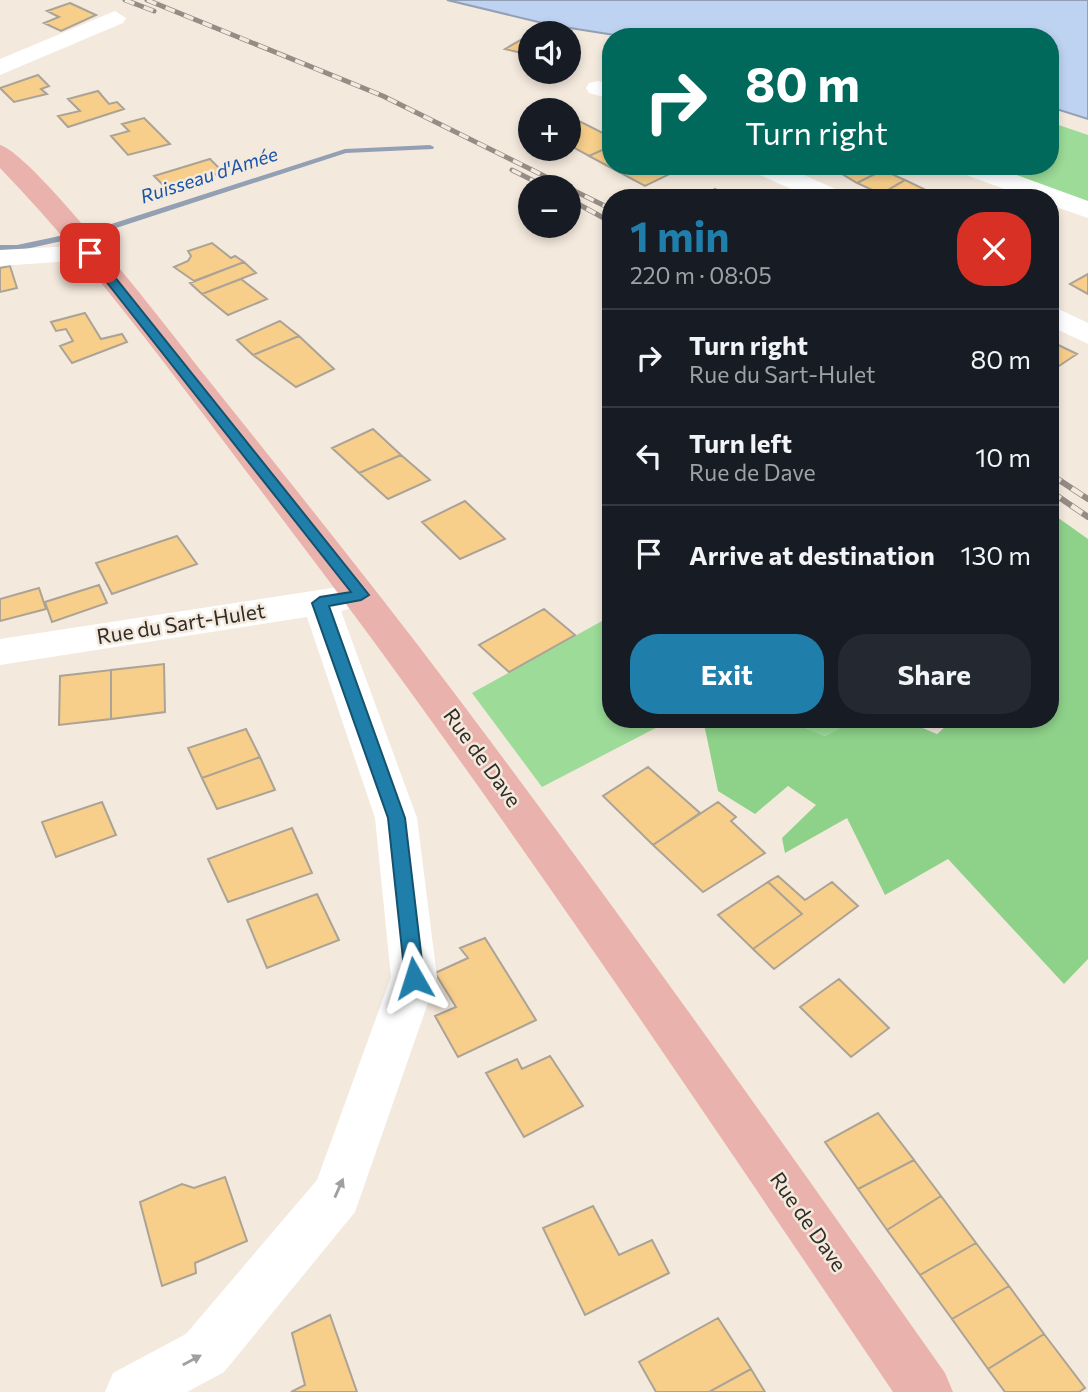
<!DOCTYPE html>
<meta charset="utf-8">
<style>
:root{--surface:#171b24;--page:#242831;--text:#f1f3f6;--muted:#9ea1a6;--line:#363941;--accent:#1f7eaa}
body{margin:0;font-family:Commissioner,sans-serif;background:var(--page);color:var(--text);height:100vh;display:flex;flex-direction:column;font-size:26px;white-space:nowrap}
*{box-sizing:border-box;margin:0}
p{font-size:23px;color:var(--muted)}
.icon{flex:none;width:38px;height:38px;fill:none;stroke:currentColor;stroke-width:2;stroke-linecap:round;stroke-linejoin:round}
.map{position:relative;flex:1;overflow:hidden}
.drawer{position:absolute;left:602px;top:189px;width:457px;height:539px;display:flex;flex-direction:column;background:var(--surface);border-radius:28px;box-shadow:0 4px 10px #0003}
.drawer>*{flex:none}
.guide{position:absolute;left:602px;top:28px;width:457px;height:147px;border-radius:28px;box-shadow:0 4px 10px #0003;background:#00695c;color:#fff;overflow:hidden}
.tools{position:absolute;left:518px;top:21px;display:grid;gap:14px}
.tools a{display:grid;place-items:center;width:63px;height:63px;border-radius:50%;background:var(--surface);box-shadow:0 4px 10px #0003;font-size:35px}
.pin{position:absolute;display:grid;place-items:center;width:60px;height:60px;color:#fff;margin:-30px;border-radius:14px;box-shadow:0 4px 10px #0006}
.me{position:absolute;width:77px;margin:-38px;rotate:354deg;stroke-linejoin:round;filter:drop-shadow(0 0 5px #0008)}
.turn{display:flex;align-items:center;gap:24px;height:147px;padding:0 28px;font-size:32px}
.turn .icon{width:91px;height:91px;stroke-width:2.5}
.turn b{display:block;font-size:49px;line-height:60px}
.round{display:grid;place-items:center;flex:none;width:74px;height:74px;border-radius:28px;background:var(--page)}
.summary{display:flex;align-items:center;justify-content:space-between;height:119px;padding:0 28px}
h1{font-size:42px;font-weight:700;line-height:52px;color:var(--accent)}
.primary-button{display:flex;gap:14px;margin-top:auto;padding:14px 28px}
.primary-button a{flex:1;height:80px;border-radius:28px;background:var(--accent);color:#fff;font-size:28px;font-weight:700;line-height:80px;text-align:center}
.primary-button a+a{background:var(--page);color:var(--text)}
ul{padding:0;list-style:none}
li{display:flex;align-items:center;gap:21px;height:98px;padding:0 28px;border-top:2px solid var(--line)}
li div{flex:1}
li b{display:block;font-size:26px}
li em{font-style:normal}
.map>svg:first-child{display:block}
.green{fill:#9cdb98}
.forest{fill:#8ed28a}
.water{fill:#bed2f1;stroke:#93a0b4;stroke-width:2}
.lines{fill:none;stroke-linecap:round;stroke-linejoin:round}
.stream{fill:#93a0b4;fill-rule:evenodd}
.building{fill:#f8ce8b;stroke:#aba396;stroke-width:2}
.minor{fill:#fff;fill-rule:evenodd}
.major{fill:#eab2ac;fill-rule:evenodd}
.rail-far1-casing{stroke:#958d85;stroke-width:5}
.rail-casing{stroke:#958d85;stroke-width:6}
.rail-far1{stroke:#f4e9dd;stroke-width:3.5;stroke-dasharray:10;stroke-linecap:butt}
.rail{stroke:#f4e9dd;stroke-width:4.5;stroke-dasharray:13;stroke-linecap:butt}
.oneway{fill:#a2a09e}
.route{fill:#1f7eaa;stroke:#14526e;stroke-width:2}
.labels{text-anchor:middle;stroke-width:5;stroke-linejoin:round;paint-order:stroke}
.far-water-label{font-size:19px;font-style:italic;fill:#1654aa;stroke:#f4e9dd}
.street-label{font-size:21px;fill:#302c27;stroke:#f4e9dd}
</style>
<div class="map">
<svg width="1088" height="1392" viewBox="0 0 1088 1392">
<rect width="100%" height="100%" fill="#f4e9dd"/>
<!-- green -->
<path class="green" d="M1050,122L1088,135V205L987,166H1050Z
M611,616V719H673L542,787L472,693Z
M784,719H855L825,736Z"/>
<!-- forest -->
<path class="forest" d="M1050,512L1088,539V959L1064,984L948,859L885,895L847,818L785,853L782,838L816,805L788,786L755,814L718,791L703,719H784L825,736L855,719H901L937,734L954,719H1050Z"/>
<!-- water -->
<path class="water" d="M447,0H1088V119L1050,107V37H627L551,25Z"/>
<g class="lines">
<!-- stream -->
<path class="stream" d="M430,145L434,147L433,149L346,153L107,231L17,251H0V245H17L102,227L345,149Z"/>
</g>
<!-- building -->
<path class="building" d="M70,3L96,15L61,31L44,23L59,17L47,11Z
M524,38L530,40V55L505,49Z
M38,75L49,86L41,89L47,94L14,102L0,88Z
M98,91L109,104L117,102L124,109L68,127L58,116L80,111L68,99Z
M569,116L611,137V146L589,156L569,145Z
M144,118L170,144L128,155L111,136L129,131L122,124Z
M611,146V166H667L676,171L645,186L589,156Z
M210,159L223,172L167,189L154,176Z
M851,166H878L883,170L857,183L839,172Z
M883,170L905,180L881,194L857,183Z
M905,180L926,190L913,198H889L881,194Z
M715,189L732,198H698Z
M212,243L231,258L235,256L244,262L194,281L174,267L188,261L191,256L188,251Z
M244,262L256,273L202,294L190,283Z
M10,266L17,288L0,292V268Z
M1088,274V294L1070,284Z
M241,279L267,299L228,315L202,294Z
M85,313L101,339L122,334L127,342L72,363L60,346L73,341L66,329L56,331L51,322Z
M280,321L299,336L253,355L237,340Z
M299,336L334,369L296,387L253,355Z
M1050,341L1077,354L1050,372Z
M373,429L401,455L359,473L332,448Z
M401,455L430,480L388,499L359,473Z
M465,501L505,539L460,559L422,522Z
M177,536L197,564L112,594L96,563Z
M99,585L107,603L52,622L45,602Z
M39,588L46,609L0,621V599Z
M544,609L575,635L509,672L479,645Z
M164,664L165,712L111,719V670Z
M111,670V719L59,725L60,676Z
M246,729L260,757L202,778L188,748Z
M260,757L275,790L217,809L202,778Z
M648,767L700,813L653,845L603,796Z
M102,802L116,835L56,857L42,822Z
M718,802L736,817L731,821L765,853L703,892L653,845Z
M292,828L312,873L228,902L208,859Z
M778,876L805,900L832,882L858,906L774,969L753,949L802,914L768,882Z
M768,882L802,914L753,949L718,915Z
M317,894L339,940L267,968L247,920Z
M485,938L536,1020L458,1057L435,1016L456,1007L435,973L468,958L460,948Z
M839,979L889,1028L851,1057L800,1007Z
M550,1056L583,1106L524,1137L486,1073L517,1059L522,1069Z
M878,1113L914,1160L858,1189L825,1142Z
M914,1160L941,1196L887,1230L858,1189Z
M225,1177L247,1241L195,1263L196,1273L162,1286L140,1202L182,1184L194,1188Z
M941,1196L976,1243L920,1275L887,1230Z
M593,1206L619,1255L652,1240L669,1273L585,1315L543,1228Z
M976,1243L1009,1286L952,1319L920,1275Z
M1009,1286L1044,1334L988,1369L952,1319Z
M330,1315L357,1392H291L305,1385L292,1333Z
M718,1318L751,1369L709,1392H656L639,1362Z
M1044,1334L1085,1388L1079,1392H1005L988,1369Z
M751,1369L765,1392H709Z"/>
<g class="lines">
<!-- minor -->
<path class="minor" d="M115,11L126,18L123,23L0,75V59Z
M598,81L611,84V99L589,93L586,88L589,83Z
M749,166H784L842,192L846,198H811L753,172Z
M954,166H992L1088,201V218L1050,205V198H1029L958,172Z
M90,245L100,247L104,253L100,259L0,266V250Z
M1050,305L1088,323V344L1050,326Z
M345,586L358,589L363,598L358,607L341,611L417,818L437,977L355,1212L224,1372L187,1392H105L113,1373L186,1334L317,1180L391,977L375,818L307,617L0,665V639Z"/>
<!-- major -->
<path class="major" d="M0,145C34,154 176,339 206,377C289,481 372,584 452,690C621,914 783,1143 945,1373L953,1392H893C692,1095 494,797 277,512C188,395 102,274 0,168Z"/>
<defs>
<path id="rail-far1" d="M125,0L154,11
M147,0L383,96L611,209
M512,170L546,187
M569,199L611,222"/>
<path id="rail" d="M1050,474L1088,499
M1050,491L1088,517"/>
</defs>
<!-- rail-far1 casing -->
<use href="#rail-far1" class="rail-far1-casing"/>
<!-- rail casing -->
<use href="#rail" class="rail-casing"/>
<!-- rail-far1 -->
<use href="#rail-far1" class="rail-far1"/>
<!-- rail -->
<use href="#rail" class="rail"/>
</g>
<!-- one-way arrows -->
<defs><path id="oneway-solid" d="M-6-.8H1V-3.2L6.5 0L1 3.2V.8H-6Z" transform="scale(1.75)"/></defs>
<g class="oneway">
<use href="#oneway-solid" transform="translate(339 1188) rotate(-66)"/>
<use href="#oneway-solid" transform="translate(192 1360) rotate(-28)"/>
</g>
<!-- route -->
<path class="route" d="M86,251H94L369,595L361,600L329,606L405,818L424,978L421,983H408L405,978L388,818L312,603L320,597L351,592L86,256Z"/>
<g class="labels">
<!-- far-water labels -->
<g class="far-water-label">
<text transform="translate(209 175) rotate(-18)" y="7">Ruisseau d'Amée</text>
</g>
<!-- street labels -->
<g class="street-label">
<text transform="translate(181 624) rotate(-9)" y="7">Rue du Sart-Hulet</text>
<text transform="translate(482 758) rotate(54)" y="7">Rue de Dave</text>
<text transform="translate(808 1222) rotate(55)" y="7">Rue de Dave</text>
</g>
</g>
</svg>
<div class="tools">
<a><svg class="icon" aria-label="sound" viewBox="0 0 24 24"><path d="M4 9h4l5-4v14l-5-4H4zM17 9q2 3 0 6"/></svg></a>
<a>+</a>
<a>−</a>
</div>
<div class="pin" style="left:90px;top:253px;background:#d93025"><svg class="icon" aria-label="arrive" viewBox="0 0 24 24"><path d="M6 21V4h12l-3 4 3 4H6"/></svg></div>
<svg class="me" style="left:414px;top:978px" viewBox="-20 -20 40 40"><path d="M0-17L14 15 0 8-14 15z" fill="#1f7eaa" stroke="#fff" stroke-width="4"/></svg>
<div class="guide">
<div class="turn"><svg class="icon" aria-label="right" viewBox="0 0 24 24"><path d="M7 20v-9h11M14 6l5 5-5 5"/></svg><div><b>80 m</b>Turn right</div></div>
</div>
<section class="drawer">
<div class="summary"><div><h1>1 min</h1><p>220 m · 08:05</p></div><a class="round" style="background:#d93025;color:#fff"><svg class="icon" aria-label="close" viewBox="0 0 24 24"><path d="M6 6l12 12M18 6L6 18"/></svg></a></div>
<ul>
<li><svg class="icon" aria-label="right" viewBox="0 0 24 24"><path d="M7 20v-9h11M14 6l5 5-5 5"/></svg><div><b>Turn right</b><p>Rue du Sart-Hulet</p></div><em>80 m</em></li>
<li><svg class="icon" aria-label="left" viewBox="0 0 24 24"><path d="M17 20v-9H6M10 6l-5 5 5 5"/></svg><div><b>Turn left</b><p>Rue de Dave</p></div><em>10 m</em></li>
<li><svg class="icon" aria-label="arrive" viewBox="0 0 24 24"><path d="M6 21V4h12l-3 4 3 4H6"/></svg><div><b>Arrive at destination</b></div><em>130 m</em></li>
</ul>
<div class="primary-button"><a>Exit</a><a>Share</a></div>
</section>
</div>
